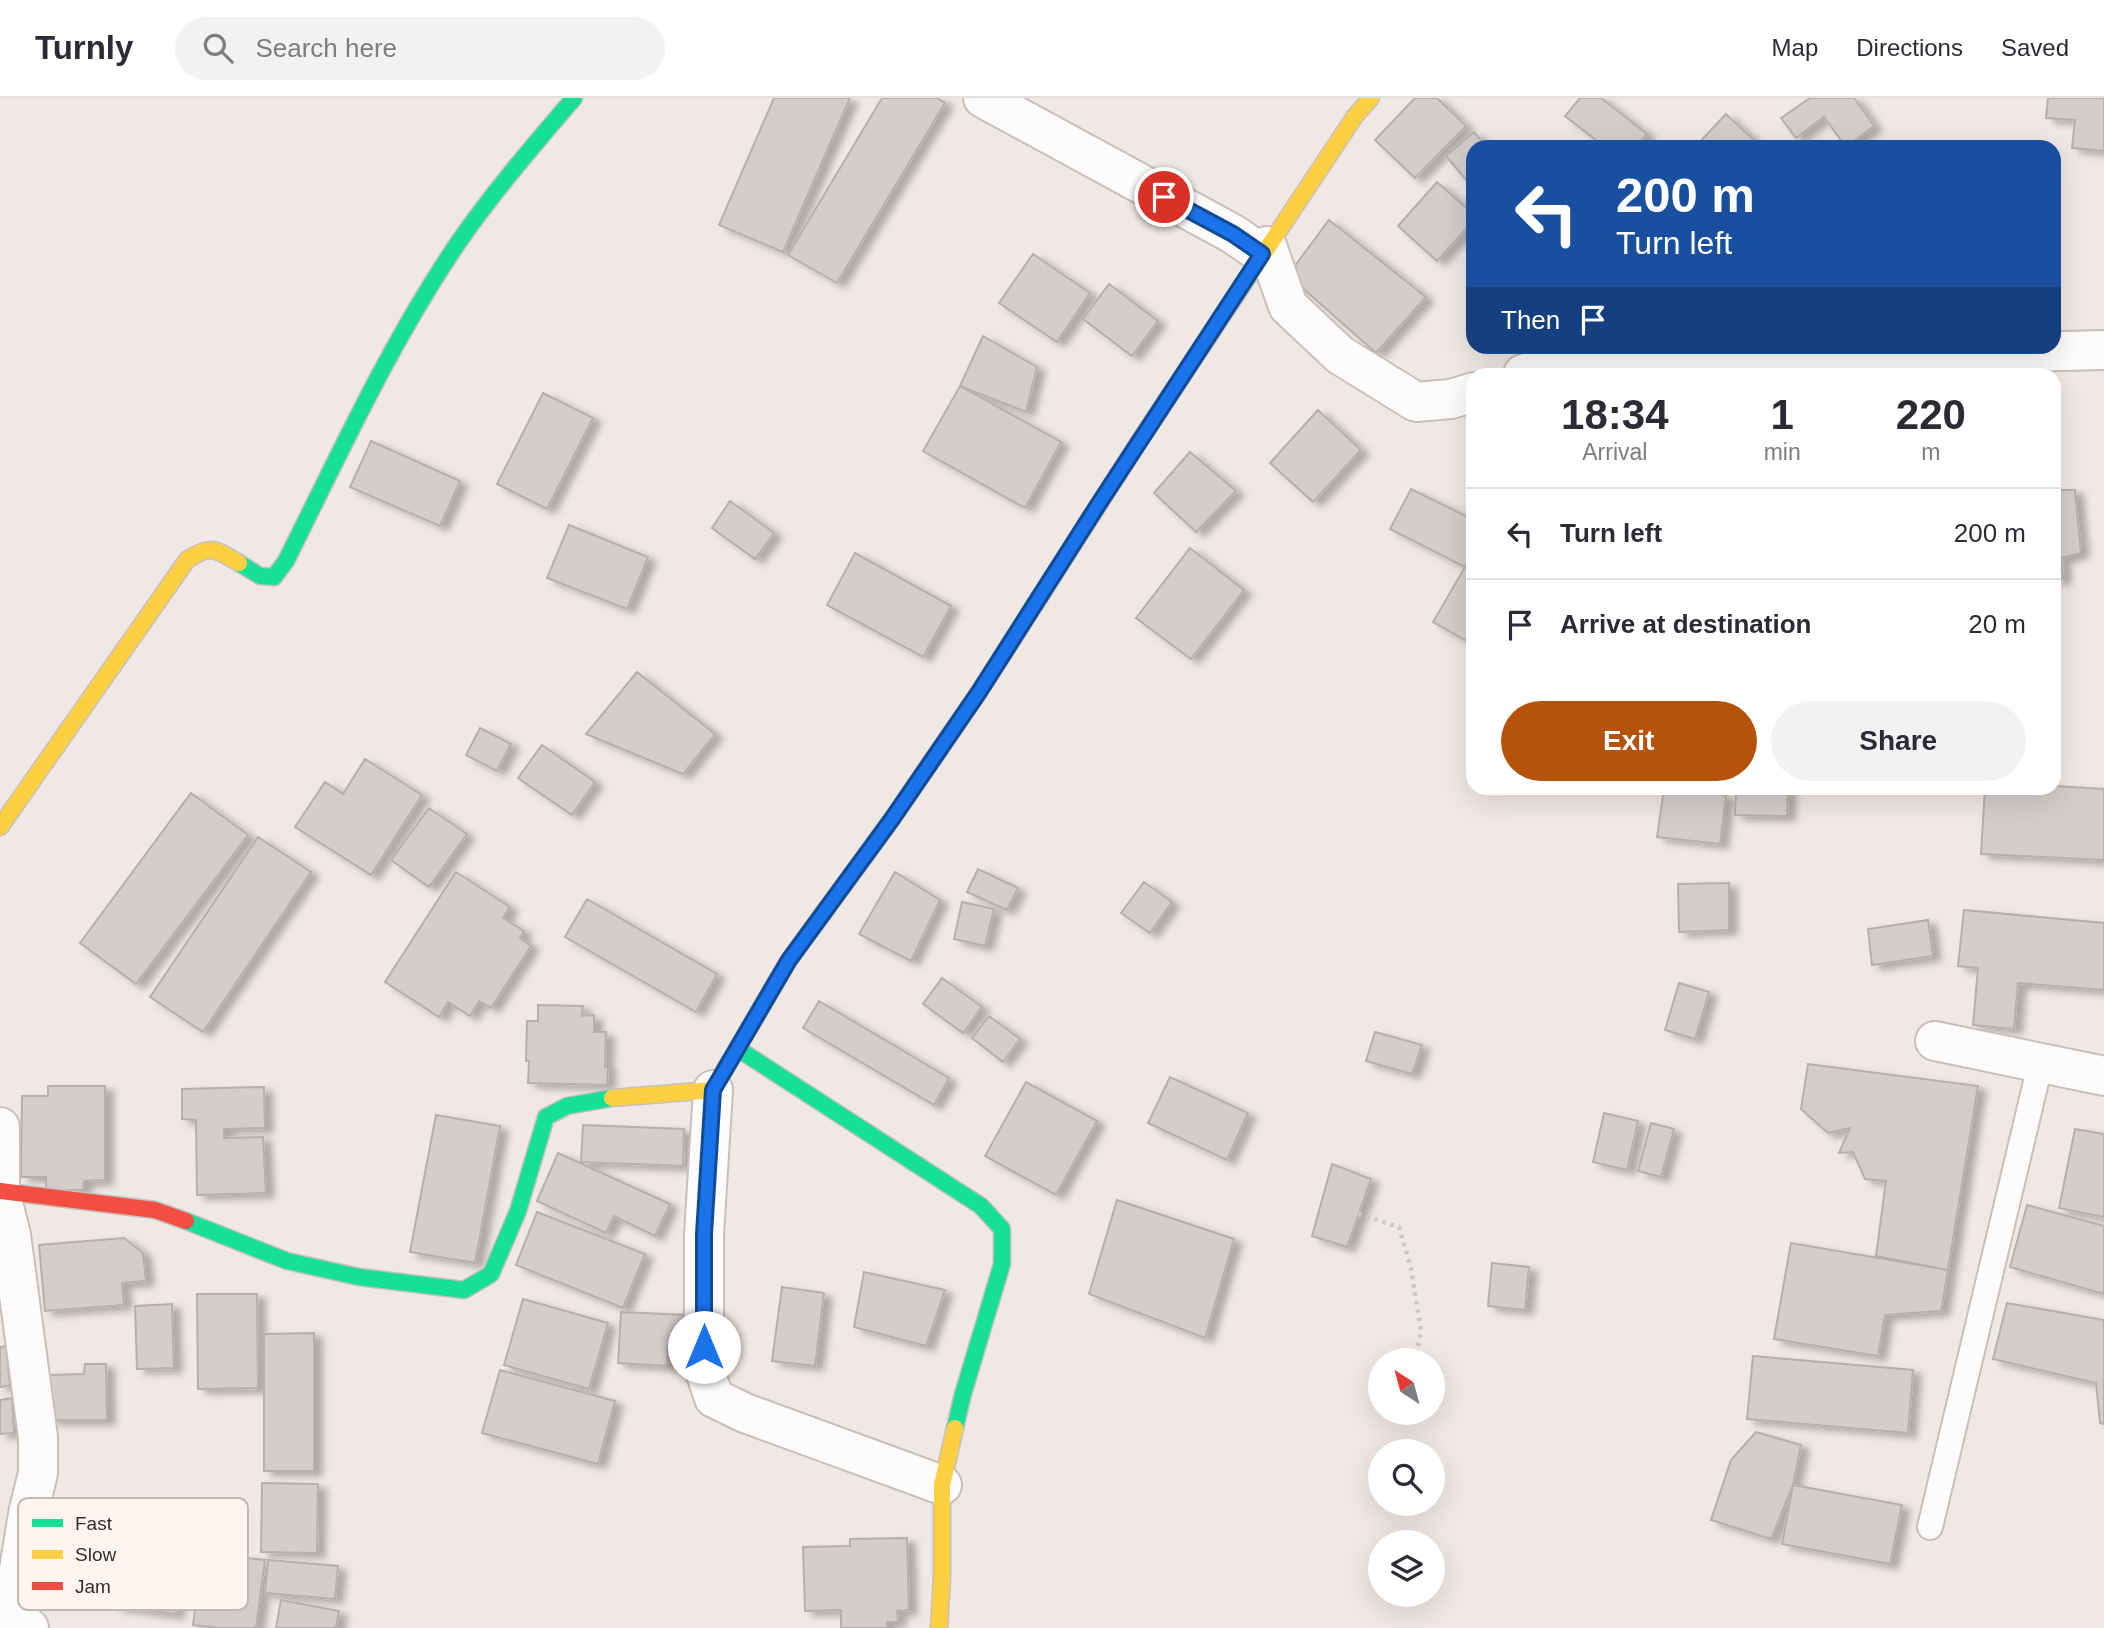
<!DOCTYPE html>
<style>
:root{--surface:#fff;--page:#f2f2f3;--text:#2b2b33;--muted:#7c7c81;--line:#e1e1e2;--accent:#b45309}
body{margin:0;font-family:Helvetica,sans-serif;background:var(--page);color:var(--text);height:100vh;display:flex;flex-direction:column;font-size:26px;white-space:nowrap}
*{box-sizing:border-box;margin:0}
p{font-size:23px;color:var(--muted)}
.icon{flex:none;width:38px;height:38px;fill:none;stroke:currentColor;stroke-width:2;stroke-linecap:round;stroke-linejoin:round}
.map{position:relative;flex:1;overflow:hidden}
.side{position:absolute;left:1466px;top:270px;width:595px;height:427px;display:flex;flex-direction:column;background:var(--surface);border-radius:21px;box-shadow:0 7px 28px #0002}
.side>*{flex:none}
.top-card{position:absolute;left:1466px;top:42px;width:595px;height:214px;border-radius:21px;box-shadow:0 7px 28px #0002;background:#1a4fa0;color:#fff;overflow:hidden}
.needle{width:46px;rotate:324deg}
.fabs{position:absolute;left:1368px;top:1250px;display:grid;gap:14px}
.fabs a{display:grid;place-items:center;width:77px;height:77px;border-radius:50%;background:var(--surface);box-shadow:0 7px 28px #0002;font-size:35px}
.pin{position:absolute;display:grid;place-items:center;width:60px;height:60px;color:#fff;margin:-30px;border:4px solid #fff;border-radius:50%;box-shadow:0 2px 7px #0007}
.me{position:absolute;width:77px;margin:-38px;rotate:0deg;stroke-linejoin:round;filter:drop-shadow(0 0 5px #0008)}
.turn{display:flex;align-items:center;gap:24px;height:147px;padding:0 35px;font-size:32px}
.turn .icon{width:91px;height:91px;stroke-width:2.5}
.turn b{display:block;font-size:49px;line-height:60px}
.then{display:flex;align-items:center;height:66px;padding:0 35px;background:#0003;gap:14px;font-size:26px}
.eta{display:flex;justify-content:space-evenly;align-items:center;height:119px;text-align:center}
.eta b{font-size:42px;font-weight:800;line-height:49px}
.action{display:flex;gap:14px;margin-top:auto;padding:14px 35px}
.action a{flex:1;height:80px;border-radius:42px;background:var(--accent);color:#fff;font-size:28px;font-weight:800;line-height:80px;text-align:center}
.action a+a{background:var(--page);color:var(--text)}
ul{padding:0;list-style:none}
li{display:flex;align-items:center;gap:21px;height:91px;padding:0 35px;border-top:2px solid var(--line)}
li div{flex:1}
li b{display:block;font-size:26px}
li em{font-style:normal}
header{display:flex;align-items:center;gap:42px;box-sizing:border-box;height:98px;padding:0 35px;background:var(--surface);border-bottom:2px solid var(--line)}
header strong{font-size:33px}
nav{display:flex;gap:38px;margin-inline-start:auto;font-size:24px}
.search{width:490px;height:63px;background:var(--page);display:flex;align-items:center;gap:18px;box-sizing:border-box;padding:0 24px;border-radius:38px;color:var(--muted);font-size:26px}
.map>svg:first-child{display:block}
.building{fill:#d3cecb;stroke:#b5b0ad;stroke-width:2;filter:url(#shadow)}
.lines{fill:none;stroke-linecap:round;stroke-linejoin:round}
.lane-casing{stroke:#c5c0be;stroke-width:28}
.street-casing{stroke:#c5c0be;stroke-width:42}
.fast-casing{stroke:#c5c0be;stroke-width:19}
.slow-casing{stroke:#c5c0be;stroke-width:19}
.jam-casing{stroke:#c5c0be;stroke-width:19}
.path{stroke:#cbc9c9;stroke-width:4.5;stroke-dasharray:3.5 5;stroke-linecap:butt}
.lane{stroke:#fdfcfb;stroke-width:24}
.street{stroke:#fdfcfb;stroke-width:38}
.fast{stroke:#16e098;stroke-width:16}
.slow{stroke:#ffcf43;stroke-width:16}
.jam{stroke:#f24e42;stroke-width:16}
.route-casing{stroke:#114b97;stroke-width:18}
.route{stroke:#1a73e8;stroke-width:12}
.key{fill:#fef5ef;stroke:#c1b9b4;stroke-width:2}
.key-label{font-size:19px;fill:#322e2b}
</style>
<header>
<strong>Turnly</strong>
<div class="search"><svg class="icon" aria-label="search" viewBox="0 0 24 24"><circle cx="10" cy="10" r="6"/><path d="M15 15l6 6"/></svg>Search here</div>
<nav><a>Map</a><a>Directions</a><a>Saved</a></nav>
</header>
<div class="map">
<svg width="2104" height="1530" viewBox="0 0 2104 1530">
<defs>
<filter id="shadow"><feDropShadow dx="8" dy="4.5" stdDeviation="3.5" flood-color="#0004"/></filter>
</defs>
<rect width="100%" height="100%" fill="#efe8e4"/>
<!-- building -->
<path class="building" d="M774,0H850L783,154L719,127Z
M882,0H937L945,5L837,185L788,157Z
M1415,0H1437L1466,28L1415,80L1375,42Z
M1580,0H1601L1647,36L1636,49H1605L1565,18Z
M1810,0H1854L1874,28L1846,49L1824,19L1796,40L1781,20Z
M2048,0H2104V53L2072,50L2075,22L2046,20Z
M1726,16L1761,49H1695Z
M1474,34L1487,49H1474L1473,90L1446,58Z
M1437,84L1474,117V122L1437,163L1398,128Z
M1329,122L1426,199L1376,255L1288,177Z
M1033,156L1090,195L1057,244L999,205Z
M1109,186L1158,223L1132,258L1083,221Z
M983,238L1037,269L1026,314L960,288Z
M960,288L1061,344L1025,410L923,353Z
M543,295L593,320L547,411L497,386Z
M1318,312L1361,352L1313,404L1270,365Z
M371,343L460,383L440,428L350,389Z
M1190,354L1236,393L1196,434L1154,395Z
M1411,391L1474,422V452L1465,469L1390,431Z
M2054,392H2075L2081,455L2061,460L2063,480L2054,482Z
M730,403L774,435L755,461L712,430Z
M569,427L648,459L627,511L547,480Z
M1190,450L1244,492L1191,561L1136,520Z
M855,455L951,508L923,559L827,507Z
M1465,469L1474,474V547L1433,524Z
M1471,553H1474V604H1467Z
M637,574L715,636L683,676L586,636Z
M480,630L511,646L497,673L466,657Z
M542,647L595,684L572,717L518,680Z
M365,661L422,697L371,777L295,729L325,684L343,696Z
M2054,688L2104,691V762L1981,756L1985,690Z
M1664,690L1726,697L1720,746L1657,739Z
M1736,690H1788L1787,718L1735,717Z
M191,695L248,737L136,886L80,845Z
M429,710L467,736L429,789L391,762Z
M258,739L311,774L203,934L150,899Z
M978,771L1018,790L1007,812L967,794Z
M456,774L510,809L503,820L524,833L520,840L531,848L491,910L479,903L470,918L448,904L439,919L385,884Z
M895,774L940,802L911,863L859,836Z
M1144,784L1172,804L1150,835L1121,815Z
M1729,785V832L1679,834L1678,786Z
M587,801L717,876L696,914L565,839Z
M962,804L994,811L985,848L954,841Z
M1964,812L2104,825V892L2018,885L2014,931L1973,927L1978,870L1958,868Z
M1928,822L1933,858L1872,867L1868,831Z
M942,880L982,909L963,935L923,906Z
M1679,885L1709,894L1695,941L1665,932Z
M819,903L949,980L934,1007L803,930Z
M538,907L583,908L582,918L594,917V934H606L605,969H608L607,987L528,985L529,963H526L527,923H538Z
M989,918L1020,941L1003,964L972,940Z
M1375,934L1422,947L1412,976L1366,963Z
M1808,966L1978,988L1948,1172L1876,1158L1886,1083L1865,1081L1853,1054L1839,1055L1850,1030L1828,1035L1801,1011Z
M1170,979L1248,1015L1227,1062L1148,1025Z
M1026,984L1097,1023L1056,1097L985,1058Z
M48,988H105V1082L84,1083L83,1092H46V1079H21L22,998H48Z
M264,989L265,1030L224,1031V1040L263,1039L266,1095L197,1097L196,1022L182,1021V991Z
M1604,1015L1638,1023L1627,1072L1593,1064Z
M436,1017L500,1028L475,1165L410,1154Z
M1651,1025L1674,1031L1661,1079L1638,1073Z
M583,1027L684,1031L683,1068L581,1064Z
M2075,1031L2104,1036V1119L2059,1110Z
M558,1055L670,1106L655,1138L614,1118L606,1135L537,1103Z
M1332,1066L1371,1081L1347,1149L1312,1138Z
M1117,1102L1234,1141L1205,1240L1089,1196Z
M2027,1107L2104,1128V1196L2010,1169Z
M537,1114L645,1156L623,1210L516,1167Z
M124,1140L143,1155L146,1183L122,1185L124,1207L45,1213L39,1147Z
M1791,1145L1948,1172L1941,1213L1885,1217L1878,1258L1774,1241Z
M1492,1165L1529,1169L1525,1212L1488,1208Z
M864,1174L945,1192L926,1248L854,1229Z
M782,1189L824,1195L815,1268L772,1263Z
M197,1196H257L258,1290L198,1291Z
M523,1201L608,1225L589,1291L504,1267Z
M2007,1205L2104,1222V1326L2100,1325L2096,1285L1993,1261Z
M172,1206L174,1270L137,1271L135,1208Z
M621,1214L688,1217L686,1249L668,1248L667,1268L618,1265Z
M314,1235V1373H264V1236Z
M6,1248L10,1288L0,1289V1249Z
M1753,1258L1913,1272L1908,1335L1747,1321Z
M85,1266H106L107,1322H49V1277L84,1276Z
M500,1272L615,1303L598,1366L482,1335Z
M12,1300L14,1335L0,1336V1302Z
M1756,1334L1801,1347L1793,1387L1771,1441L1711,1422L1731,1362Z
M262,1385L318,1386L317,1455L261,1454Z
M1793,1387L1902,1407L1890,1466L1782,1446Z
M907,1440L909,1512L897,1513L898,1524H887V1530H841V1512L805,1513L803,1449L850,1448V1441Z
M121,1444L184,1452L176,1516L113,1508Z
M202,1455L265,1462L256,1530H220L193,1527Z
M268,1462L338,1468L335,1501L265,1495Z
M281,1502L339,1513L336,1530H276Z"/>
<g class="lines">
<defs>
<path id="lane" d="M1930,1429L2041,963"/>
<path id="street" d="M983,0L1233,136L1262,156
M1267,148L1288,208L1340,257L1416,304L1451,301L1474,294
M1523,276L1556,265L2104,252
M1935,943L2104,978
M713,992L704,1136V1270L714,1300L745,1315L942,1387
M0,1029V1093L11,1137L38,1339V1375L28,1416L17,1484L7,1515L29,1530"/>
<path id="fast" d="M239,465L260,478L274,479L286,463C340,355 390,245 458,145C493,94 534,47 574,0
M776,884L789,862L892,721L979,594L1138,345
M738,951L981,1108L1002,1131V1166L963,1296L955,1330
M186,1123L287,1163L359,1179L464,1192L491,1176L518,1113L546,1019L567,1008L612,1000"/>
<path id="slow" d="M1138,345L1355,18L1371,0
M0,729L187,462C211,446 215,451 239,465
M612,1000L713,992L776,884
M939,1530L942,1479V1387L955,1330"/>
<path id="jam" d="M0,1093L155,1112L186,1123"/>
</defs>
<!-- lane casing -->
<use href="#lane" class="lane-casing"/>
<!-- street casing -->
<use href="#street" class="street-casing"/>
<!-- fast casing -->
<use href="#fast" class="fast-casing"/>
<!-- slow casing -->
<use href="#slow" class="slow-casing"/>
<!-- jam casing -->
<use href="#jam" class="jam-casing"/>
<!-- path -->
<path class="path" d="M1358,1116L1399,1129L1411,1170L1421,1233L1415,1262"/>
<!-- lane -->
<use href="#lane" class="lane"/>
<!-- street -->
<use href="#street" class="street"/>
<!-- fast -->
<use href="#fast" class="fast"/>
<!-- slow -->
<use href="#slow" class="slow"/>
<!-- jam -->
<use href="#jam" class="jam"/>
</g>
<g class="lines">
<defs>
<path id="route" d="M704,1249V1136L713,992L789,862L892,721L979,594L1098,407L1262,156L1233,136L1164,99"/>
</defs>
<!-- route casing -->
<use href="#route" class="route-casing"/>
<!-- route -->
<use href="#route" class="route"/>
</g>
<!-- legend -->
<rect x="18" y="1400" width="230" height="112" rx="10" class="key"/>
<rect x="32" y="1421" width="31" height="8" fill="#16e098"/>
<rect x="32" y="1452" width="31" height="9" fill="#ffcf43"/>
<rect x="32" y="1484" width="31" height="8" fill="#f24e42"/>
<g class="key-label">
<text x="75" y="1432">Fast</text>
<text x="75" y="1463">Slow</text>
<text x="75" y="1495">Jam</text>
</g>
</svg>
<div class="fabs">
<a><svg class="needle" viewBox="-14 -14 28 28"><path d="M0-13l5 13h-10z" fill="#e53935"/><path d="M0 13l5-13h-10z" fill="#7c7c81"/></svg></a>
<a><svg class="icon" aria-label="search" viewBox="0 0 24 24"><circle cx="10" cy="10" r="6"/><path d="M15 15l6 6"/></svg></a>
<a><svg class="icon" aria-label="layers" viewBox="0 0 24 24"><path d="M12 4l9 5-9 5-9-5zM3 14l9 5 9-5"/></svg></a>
</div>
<div class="pin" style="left:1164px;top:99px;background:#d93025"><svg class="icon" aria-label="arrive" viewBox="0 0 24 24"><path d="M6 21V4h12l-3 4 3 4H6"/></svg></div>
<svg class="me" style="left:704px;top:1249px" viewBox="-20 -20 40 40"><circle r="19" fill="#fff"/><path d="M0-13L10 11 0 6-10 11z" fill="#1a73e8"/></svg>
<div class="top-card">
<div class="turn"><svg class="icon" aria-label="left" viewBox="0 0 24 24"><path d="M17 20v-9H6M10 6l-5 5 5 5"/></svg><div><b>200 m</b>Turn left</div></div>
<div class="then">Then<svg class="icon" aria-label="arrive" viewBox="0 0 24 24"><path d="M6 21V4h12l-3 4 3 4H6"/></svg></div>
</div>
<section class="side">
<div class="eta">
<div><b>18:34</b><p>Arrival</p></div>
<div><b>1</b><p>min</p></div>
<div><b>220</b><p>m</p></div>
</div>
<ul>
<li><svg class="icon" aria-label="left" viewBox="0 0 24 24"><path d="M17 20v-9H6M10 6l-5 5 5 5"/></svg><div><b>Turn left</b></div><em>200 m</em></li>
<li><svg class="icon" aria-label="arrive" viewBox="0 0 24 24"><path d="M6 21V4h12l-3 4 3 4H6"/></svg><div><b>Arrive at destination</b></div><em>20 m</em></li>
</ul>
<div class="action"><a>Exit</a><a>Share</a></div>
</section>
</div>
